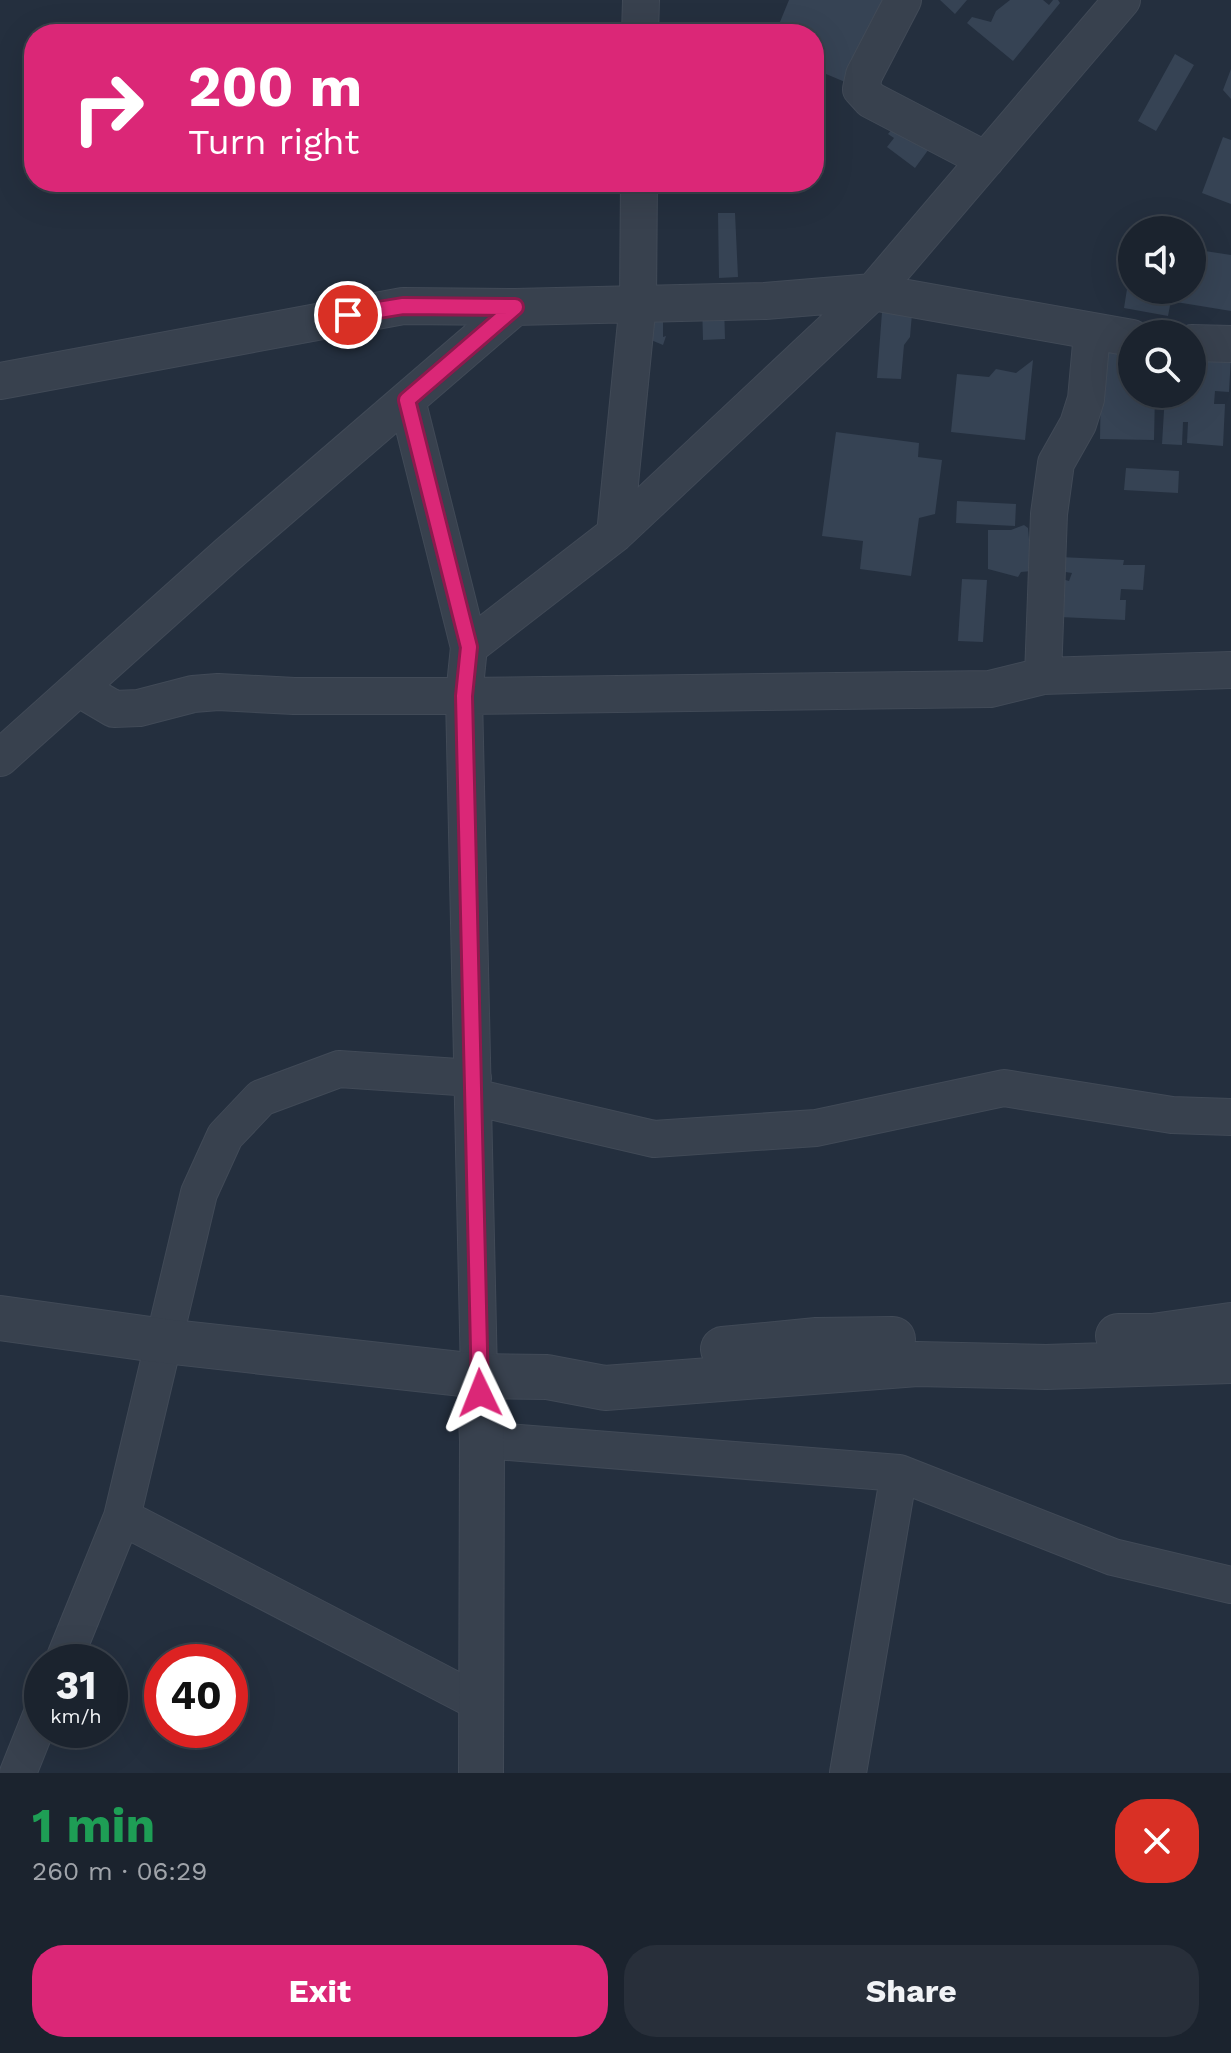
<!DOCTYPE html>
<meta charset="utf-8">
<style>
:root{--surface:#1b232e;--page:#282f3a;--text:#f1f3f6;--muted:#a0a4aa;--line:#39404a;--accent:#db2777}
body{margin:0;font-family:"Work Sans",sans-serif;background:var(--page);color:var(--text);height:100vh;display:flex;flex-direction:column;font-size:30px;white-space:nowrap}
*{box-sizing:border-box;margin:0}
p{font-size:26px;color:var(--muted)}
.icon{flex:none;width:44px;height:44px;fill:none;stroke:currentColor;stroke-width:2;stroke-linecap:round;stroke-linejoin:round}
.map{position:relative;height:1773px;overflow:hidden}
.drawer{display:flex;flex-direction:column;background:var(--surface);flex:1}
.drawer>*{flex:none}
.banner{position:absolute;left:24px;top:24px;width:800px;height:168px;border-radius:32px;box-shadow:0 8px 32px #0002,0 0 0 2px var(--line);background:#db2777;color:#fff;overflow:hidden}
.buttons{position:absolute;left:1118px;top:216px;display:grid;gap:16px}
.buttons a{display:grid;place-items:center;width:88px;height:88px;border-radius:50%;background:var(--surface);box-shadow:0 8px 32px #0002,0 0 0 2px var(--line);font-size:40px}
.speed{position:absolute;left:24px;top:1644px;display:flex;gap:16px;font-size:40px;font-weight:700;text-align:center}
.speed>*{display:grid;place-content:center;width:104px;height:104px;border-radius:50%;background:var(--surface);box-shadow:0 8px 32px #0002,0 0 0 2px var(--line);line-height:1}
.speed small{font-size:20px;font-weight:400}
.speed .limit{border:12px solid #d22;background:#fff;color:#111}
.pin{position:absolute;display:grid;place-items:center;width:68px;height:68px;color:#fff;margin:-34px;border:4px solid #fff;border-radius:50%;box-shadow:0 2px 8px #0007}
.me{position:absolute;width:88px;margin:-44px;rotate:358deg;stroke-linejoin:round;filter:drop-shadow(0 0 6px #0008)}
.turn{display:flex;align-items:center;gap:28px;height:168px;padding:0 32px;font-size:36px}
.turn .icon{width:104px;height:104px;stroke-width:2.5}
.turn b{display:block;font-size:56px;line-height:68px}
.round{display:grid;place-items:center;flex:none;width:84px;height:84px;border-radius:32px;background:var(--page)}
.overview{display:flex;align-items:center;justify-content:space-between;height:136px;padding:0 32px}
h1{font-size:48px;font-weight:700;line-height:60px;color:#1e9e55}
.button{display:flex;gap:16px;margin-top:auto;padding:16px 32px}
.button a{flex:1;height:92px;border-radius:32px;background:var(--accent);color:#fff;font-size:32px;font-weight:700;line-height:92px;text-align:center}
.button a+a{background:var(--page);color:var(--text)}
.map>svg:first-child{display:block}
.building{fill:#364354}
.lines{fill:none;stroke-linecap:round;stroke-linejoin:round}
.minor-casing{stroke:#414a57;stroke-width:38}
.tertiary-casing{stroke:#414a57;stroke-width:46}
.minor{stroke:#38414e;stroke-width:36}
.tertiary{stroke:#38414e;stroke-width:44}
.route-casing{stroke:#8e194d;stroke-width:20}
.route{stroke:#db2777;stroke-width:14}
</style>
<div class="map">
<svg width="1231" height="1773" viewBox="0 0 1231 1773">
<rect width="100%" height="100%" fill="#242f3e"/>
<!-- building -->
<path class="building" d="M789,0H894L857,87L814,69V34H775Z
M940,0H967L955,14Z
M1010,0H1043L1049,5L1053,0H1058L1060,3L1013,61L967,23L972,17L991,22L996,11Z
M1175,54L1194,65L1156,131L1138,121Z
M1231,69V99L1223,90Z
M814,104H815L820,128L814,126Z
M901,118L934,142L915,168L887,147L894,138L888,134Z
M1223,137L1231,140V204L1202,193Z
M718,213H735L738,277L719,278Z
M1138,223L1168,228V230H1137Z
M1192,249L1231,255V311L1176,302L1178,290H1192Z
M1130,270L1132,290H1173L1168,316L1124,308Z
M883,299L913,302L910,337L904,345L901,379L877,378Z
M724,303L725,339L703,340L702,304Z
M663,304V337L666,336L663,345L651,340L649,307Z
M1105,351H1132V394H1155L1154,440L1100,439L1101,379Z
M1192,354L1231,356L1229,392L1215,391L1214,404H1225L1223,446L1187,443L1188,422H1183L1182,445L1162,444L1165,394H1192Z
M1033,360L1025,440L951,432L957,374L989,377L996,369L1016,373Z
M836,432L919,443L918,457L942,460L935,514L919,518L911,576L860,569L863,541L822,536Z
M1126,468L1179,471L1178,493L1124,490Z
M957,501L1016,504L1015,526L956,523Z
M1024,525L1028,528L1032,571L1021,572L1018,577L988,569V530H1011Z
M1060,557L1124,560L1123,565H1145L1143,590L1121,589L1120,600H1126L1125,620L1060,617L1062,579L1069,581L1072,573L1059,571Z
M962,579L987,580L983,642L958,641Z"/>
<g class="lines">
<defs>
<path id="minor" d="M903,0L864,75L861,89L871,100L986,160
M640,34L641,0
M1192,343L1231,344
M0,381L403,306L515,307L765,301L873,292L1132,338
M407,400L469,647
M615,534L638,302L639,182
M1043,676L1049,514L1056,463L1078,424L1086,399L1092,333
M80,689L114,709L139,708L193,694L218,692L294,696H464L990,689L1043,676L1231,670
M0,758L228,554L515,307
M474,1097L654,1139L816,1128L1004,1088L1172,1115L1231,1117
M479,1376L464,696L469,647L615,534L873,292L1122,0
M482,1440L899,1473L1113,1557L1231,1585
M122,1517L480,1703
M63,1662L122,1517L199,1193L225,1136L261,1098L339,1069L473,1078
M18,1773L42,1713
M848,1773L899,1473"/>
<path id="tertiary" d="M0,1318L164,1341L479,1376L547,1377L605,1388L917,1364L1046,1367L1231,1361
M1118,1336H1153L1231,1325
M723,1349L817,1340L893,1339
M479,1376L482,1440L481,1773"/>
</defs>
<!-- minor casing -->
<use href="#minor" class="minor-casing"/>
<!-- tertiary casing -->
<use href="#tertiary" class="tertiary-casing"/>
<!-- minor -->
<use href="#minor" class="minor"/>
<!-- tertiary -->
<use href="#tertiary" class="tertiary"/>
</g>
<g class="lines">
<defs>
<path id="route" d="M348,315L403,306L515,307L407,400L469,647L464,696L480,1393"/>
</defs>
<!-- route casing -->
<use href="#route" class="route-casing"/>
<!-- route -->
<use href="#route" class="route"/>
</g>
</svg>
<div class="buttons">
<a><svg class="icon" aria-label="sound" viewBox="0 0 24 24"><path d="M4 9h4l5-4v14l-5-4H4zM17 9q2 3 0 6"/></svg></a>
<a><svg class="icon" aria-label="search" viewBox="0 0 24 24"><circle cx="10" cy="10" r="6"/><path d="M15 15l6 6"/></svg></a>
</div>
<div class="speed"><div>31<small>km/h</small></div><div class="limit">40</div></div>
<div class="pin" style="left:348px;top:315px;background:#d93025"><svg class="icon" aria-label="arrive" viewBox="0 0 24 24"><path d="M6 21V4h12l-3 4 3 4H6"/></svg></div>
<svg class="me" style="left:480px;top:1393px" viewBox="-20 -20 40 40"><path d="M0-17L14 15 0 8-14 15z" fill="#db2777" stroke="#fff" stroke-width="4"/></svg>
<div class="banner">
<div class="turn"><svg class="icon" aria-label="right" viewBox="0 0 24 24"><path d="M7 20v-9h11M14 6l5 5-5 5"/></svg><div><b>200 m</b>Turn right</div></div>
</div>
</div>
<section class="drawer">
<div class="overview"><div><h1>1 min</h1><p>260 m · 06:29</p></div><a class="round" style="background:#d93025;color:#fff"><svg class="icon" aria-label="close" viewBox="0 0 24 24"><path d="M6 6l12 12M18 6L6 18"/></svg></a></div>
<div class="button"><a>Exit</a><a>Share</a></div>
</section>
